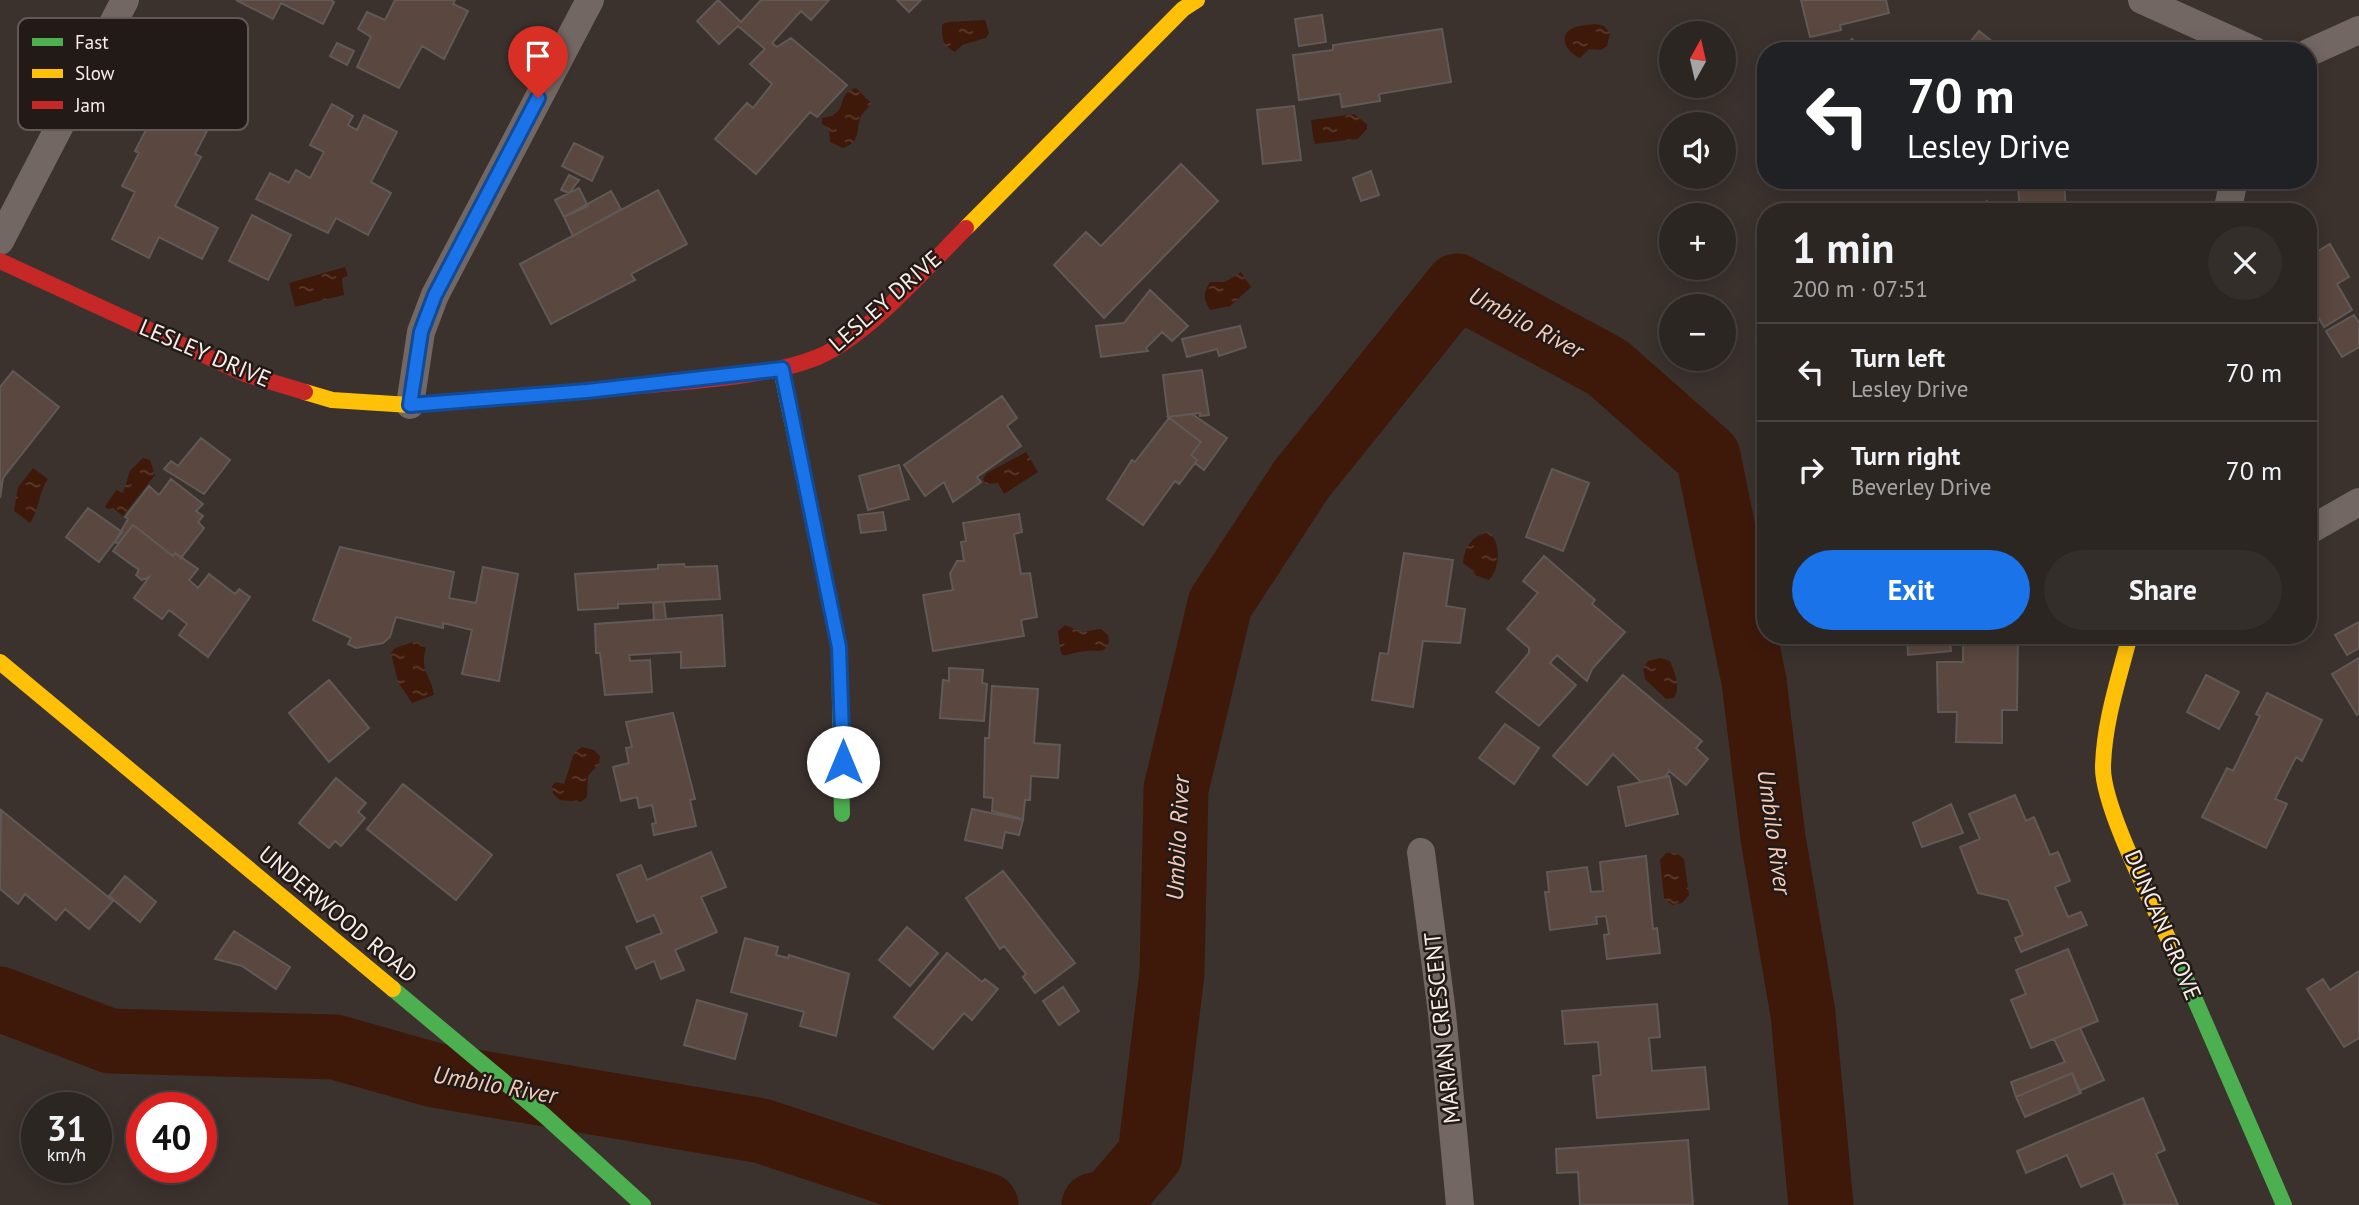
<!DOCTYPE html>
<meta charset="utf-8">
<style>
:root{--surface:#2c2622;--page:#342e2a;--text:#f1f3f6;--muted:#a6a5a5;--line:#484340;--accent:#1a73e8}
body{margin:0;font-family:"PT Sans",sans-serif;background:var(--page);color:var(--text);height:100vh;display:flex;flex-direction:column;font-size:26px;white-space:nowrap}
*{box-sizing:border-box;margin:0}
p{font-size:23px;color:var(--muted)}
.icon{flex:none;width:38px;height:38px;fill:none;stroke:currentColor;stroke-width:2;stroke-linecap:round;stroke-linejoin:round}
.map{position:relative;flex:1;overflow:hidden}
.panel{position:absolute;left:1757px;top:203px;width:560px;height:441px;display:flex;flex-direction:column;background:var(--surface);border-radius:28px;box-shadow:0 4px 18px #0003,0 0 0 2px var(--line)}
.panel>*{flex:none}
.top-card{position:absolute;left:1757px;top:42px;width:560px;height:147px;border-radius:28px;box-shadow:0 4px 18px #0003,0 0 0 2px var(--line);background:#202124;color:#fff;overflow:hidden}
.needle{width:46px;rotate:8deg}
.buttons{position:absolute;left:1659px;top:21px;display:grid;gap:14px}
.buttons a{display:grid;place-items:center;width:77px;height:77px;border-radius:50%;background:var(--surface);box-shadow:0 4px 18px #0003,0 0 0 2px var(--line);font-size:35px}
.speed{position:absolute;left:21px;top:1092px;display:flex;gap:14px;font-size:35px;font-weight:700;text-align:center}
.speed>*{display:grid;place-content:center;width:91px;height:91px;border-radius:50%;background:var(--surface);box-shadow:0 4px 18px #0003,0 0 0 2px var(--line);line-height:1}
.speed small{font-size:18px;font-weight:400}
.speed .limit{border:10px solid #d22;background:#fff;color:#111}
.pin{position:absolute;display:grid;place-items:center;width:60px;height:60px;color:#fff;margin:-72px -30px;border-radius:50% 50% 50% 0;rotate:-45deg;box-shadow:0 0 7px #0007}
.pin .icon{rotate:45deg}
.me{position:absolute;width:77px;margin:-38px;rotate:0deg;stroke-linejoin:round;filter:drop-shadow(0 0 5px #0008)}
.turn{display:flex;align-items:center;gap:24px;height:147px;padding:0 35px;font-size:32px}
.turn .icon{width:91px;height:91px;stroke-width:2.5}
.turn b{display:block;font-size:49px;line-height:60px}
.round{display:grid;place-items:center;flex:none;width:74px;height:74px;border-radius:37px;background:var(--page)}
.summary{display:flex;align-items:center;justify-content:space-between;height:119px;padding:0 35px}
h1{font-size:42px;font-weight:700;line-height:52px}
.action{display:flex;gap:14px;margin-top:auto;padding:14px 35px}
.action a{flex:1;height:80px;border-radius:42px;background:var(--accent);color:#fff;font-size:28px;font-weight:700;line-height:80px;text-align:center}
.action a+a{background:var(--page);color:var(--text)}
ul{padding:0;list-style:none}
li{display:flex;align-items:center;gap:21px;height:98px;padding:0 35px;border-top:2px solid var(--line)}
li div{flex:1}
li b{display:block;font-size:26px}
li em{font-style:normal}
.map>svg:first-child{display:block}
.water{fill:url(#water-ripples)}
.lines{fill:none;stroke-linecap:round;stroke-linejoin:round}
.river{stroke:#3e190a;stroke-width:65}
.building{fill:#5a473f;stroke:#605956;stroke-width:2}
.street{stroke:#726762;stroke-width:28}
.fast{stroke:#4caf50;stroke-width:16}
.slow{stroke:#ffc107;stroke-width:16}
.jam{stroke:#c62828;stroke-width:16}
.route-casing{stroke:#114b97;stroke-width:18}
.route{stroke:#1a73e8;stroke-width:12}
.labels{text-anchor:middle;stroke-width:5;stroke-linejoin:round;paint-order:stroke}
.street-label{font-size:23px;fill:#f8ede8;stroke:#211a17}
.water-label{font-size:24px;font-style:italic;fill:#f8cbb9;stroke:#211a17}
.key{fill:#211a17;stroke:#625956;stroke-width:2}
.key-label{font-size:19px;fill:#f8ede8}
</style>
<div class="map">
<svg width="2359" height="1205" viewBox="0 0 2359 1205">
<defs>
<pattern id="water-ripples" width="26" height="14" patternUnits="userSpaceOnUse" patternTransform="scale(1.75)"><rect width="26" height="14" fill="#3e190a"/><path d="M2 4q2-2 4 0t4 0M15 11q2-2 4 0t4 0" fill="none" stroke="#5b3b2e"/></pattern>
</defs>
<rect width="100%" height="100%" fill="#3b322e"/>
<!-- water -->
<path class="water" d="M985,20L989,33L986,38L962,45L955,52C942,45 942,39 942,25L946,22Z
M1596,24L1604,26L1610,33L1607,46L1601,50L1589,49L1580,58C1568,54 1556,36 1573,28C1579,25 1589,25 1596,24Z
M856,88L871,103C869,108 863,112 861,116C855,131 862,141 843,148L830,142L829,129L822,124V118L832,116L839,110C845,99 841,93 856,88Z
M1354,114L1367,124V129L1358,139L1314,144L1311,120Z
M345,267L348,276L342,278L344,295L295,307L289,283Z
M1241,272L1251,287L1230,306L1210,310C1203,299 1203,293 1210,282H1225Z
M1026,452L1038,472L1004,494L998,483L986,484L983,479L987,473Z
M143,458L150,460L155,475L123,516L113,508L108,509L105,507L116,490L123,493L130,471Z
M33,468L48,479C38,493 40,509 30,523L14,511L18,487Z
M1488,532C1502,541 1500,569 1489,580L1475,575L1474,571L1463,563C1464,547 1472,536 1488,532Z
M1065,625L1081,632L1101,629L1108,635L1109,643L1104,650C1098,652 1094,650 1087,651C1059,653 1062,667 1058,631Z
M416,641L426,648C419,672 432,676 434,695L412,703L398,682L391,653L395,648Z
M1660,658L1670,661C1675,674 1681,686 1674,698L1666,699L1645,679L1643,669L1648,661Z
M582,747L594,750L600,756L599,764L588,776L587,797L581,802L560,800L553,794L552,786L556,782L564,784L574,753Z
M1675,852L1684,859L1689,895L1682,903L1672,905L1664,898L1660,860L1666,853Z"/>
<g class="lines">
<!-- river -->
<path class="river" d="M0,999L110,1041L335,1047L434,1075L762,1131L986,1205
M1094,1205L1109,1203L1150,1155L1172,973L1176,789L1220,604L1301,480L1457,286L1607,367L1708,456L1754,681L1773,838L1803,1014L1821,1205"/>
</g>
<!-- building -->
<path class="building" d="M236,0H331L334,2L323,24L281,3L273,19Z
M395,0H455L453,4L468,11L444,59L422,46L399,88L357,67L371,37L358,29L367,12L385,20Z
M718,0L741,22L761,0H829L811,20L801,11L772,43L777,47L791,38L847,85L817,117L810,112L756,174L715,139L747,103L753,108L772,84L750,64L765,49L738,26L719,44L697,21Z
M897,0H921L909,12Z
M1801,0H1886L1889,13L1840,25L1841,30L1810,37Z
M1322,15L1326,42L1299,46L1295,19Z
M1442,29L1451,82L1379,94L1380,101L1342,107L1340,94L1299,100L1293,55L1333,50V45Z
M1979,31L2002,49L2000,51H1963Z
M1852,39L1863,51H1840Z
M337,43L354,51L347,65L330,56Z
M174,83L220,106L195,154L201,157L175,206L218,228L202,259L159,237L149,258L112,239L135,192L122,186L139,153L135,151L147,128L150,130Z
M332,104L353,116L348,125L357,130L364,115L397,132L371,182L391,193L368,235L336,218L328,233L256,199L270,173L289,183L296,170L310,178L324,152L310,145Z
M1294,106L1301,160L1263,164L1257,110Z
M574,143L603,157L592,181L562,166Z
M1181,164L1218,201L1104,318L1054,265L1086,232L1101,246Z
M1371,171L1379,195L1361,201L1353,178Z
M569,175L579,180L569,193L561,190Z
M2064,182L2066,212H2020L2018,186Z
M579,188L588,206L564,217L555,200Z
M658,190L687,244L631,274L635,280L551,324L520,264Z
M611,191L621,209L573,236L564,217Z
M1987,201L1993,212H1966Z
M252,215L291,235L268,280L229,261Z
M2330,244L2349,277L2337,284L2352,310L2324,327L2308,300V257Z
M1150,290L1188,326L1172,341L1162,332L1146,348L1148,351L1101,357L1096,326L1124,323Z
M2354,315L2359,323V347L2342,357L2326,331Z
M1240,326L1246,347L1219,356L1217,349L1187,357L1182,339Z
M1202,370L1209,415L1200,416V413L1168,417L1163,375Z
M13,371L59,407L3,478L0,498V387Z
M1002,396L1017,418L1007,426L1021,446L977,477L981,482L953,502L944,482L925,496L904,465Z
M1192,414L1227,438L1204,470L1195,463L1197,460L1191,455L1201,442L1168,417Z
M1169,418L1201,442L1191,455L1197,460L1195,463L1179,484L1175,481L1143,525L1107,499L1132,460L1135,462Z
M201,438L230,460L204,494L164,469L171,461L178,466Z
M899,465L909,499L868,510L859,476Z
M1552,469L1589,483L1563,551L1526,537Z
M171,479L203,504L196,511L203,516L198,522L204,528L181,558L175,553L173,556L133,525L118,544L115,542L128,519L125,517L149,486L159,495Z
M88,508L122,532L99,562L66,537Z
M883,512L886,530L861,533L858,515Z
M1019,514L1022,532L1014,534L1021,574L1030,573L1037,617L1021,620L1024,636L933,651L923,595L953,590L950,574L957,561H964L961,542L966,541L963,523Z
M133,525L173,556L175,553L198,569L189,580L198,588L209,574L235,594L239,589L250,597L208,657L179,635L187,624L169,610L162,619L134,598L149,577L142,580L136,575L139,570L113,551Z
M340,547L454,572L449,598L476,603L483,567L518,574L499,681L462,674L472,630L443,623V628L396,617L390,637L383,643L356,648L348,644L351,638L313,620Z
M1404,553L1453,560L1446,606L1465,609L1460,643L1423,641L1413,707L1372,700L1380,653L1388,654Z
M1544,556L1595,600L1592,604L1625,632L1592,669L1587,681L1557,655L1550,663L1576,685L1539,726L1496,692L1529,653V648L1507,629L1538,593L1523,581Z
M684,564L685,567L717,566L720,599L618,604V608L578,610L575,574L658,569V565Z
M664,602L666,619L654,620L653,603Z
M722,615L725,666L681,668V652L629,655L630,661L650,660L652,692L605,695L600,653H596L595,624Z
M2359,622V648L2347,655L2335,635Z
M1907,635H1949L1951,651L1908,655Z
M1963,635H2018L2017,710H2002V743L1956,742L1957,712H1938L1937,662H1963Z
M2359,658V714L2357,715L2332,674Z
M949,668L983,670L982,683L987,684L984,721L940,718L943,680L949,681Z
M1623,675L1702,741L1696,748L1708,759L1686,785L1669,771L1665,777L1641,782L1613,754L1587,785L1553,756Z
M2206,675L2239,692L2219,729L2187,712Z
M329,680L369,728L329,762L289,713Z
M992,686L1038,689L1034,743L1060,745L1058,778L1031,776L1030,800H1025L1023,819L992,811L993,798L984,797L985,738H989Z
M2267,693L2322,720L2302,761L2296,757L2275,799L2287,804L2266,848L2202,817L2227,768L2233,771L2260,716L2256,714Z
M673,713L695,799L690,800L696,826L654,835L652,824L656,823L652,805L639,808L637,797L621,801L613,767L629,763L626,748L632,747L626,722Z
M1505,724L1539,748L1514,784L1479,758Z
M1669,776L1678,814L1626,826L1618,787Z
M336,778L366,803L358,812L365,818L341,846L335,841L329,848L299,823Z
M403,784L492,855L456,900L367,829Z
M2015,795L2026,821L2034,817L2050,855L2058,852L2070,881L2055,887L2068,917L2081,912L2087,925L2021,952L2015,938L2023,935L2008,900L1978,893L1960,847L1980,839L1969,814Z
M1951,804L1963,833L1922,847L1913,823Z
M972,809L1023,820L1019,835L1005,832L1002,848L965,840Z
M1,810L113,901L89,929L65,909L56,920L25,894L18,904L0,889Z
M711,852L726,887L701,897L717,932L675,950L684,970L661,979L654,961L636,969L626,947L662,933L654,915L637,922L617,875L641,865L647,880Z
M1646,856L1653,929L1657,928L1660,953L1607,959L1604,935L1609,934L1606,916L1596,917L1597,924L1550,930L1545,892H1549L1547,872L1587,867L1591,892L1603,891L1600,862Z
M1003,871L1075,963L1035,993L1023,977L1026,974L1004,946L1000,949L966,898Z
M125,876L156,902L140,922L109,896Z
M907,927L938,953L910,986L879,960Z
M234,931L290,967L276,989L242,966L215,959Z
M745,938L778,947L776,955L788,958L789,955L849,974L836,1036L800,1026L804,1012L731,992Z
M2068,949L2098,1021L2031,1048L2011,1000L2026,994L2016,970Z
M947,953L982,982L985,979L998,989L972,1020L964,1013L933,1049L894,1017Z
M2359,971V1038L2344,1047L2307,989L2323,979L2330,990Z
M1063,987L1079,1011L1059,1025L1043,1001Z
M697,1000L747,1014L735,1059L684,1045Z
M1657,1004L1660,1037L1649,1038L1652,1071L1705,1067L1709,1109L1597,1118L1593,1076L1601,1075L1598,1042L1565,1044L1562,1011Z
M2080,1028L2104,1080L2079,1091L2072,1073L2016,1097L2011,1082L2065,1062L2054,1039Z
M2072,1073L2081,1093L2025,1117L2016,1097Z
M2143,1098L2165,1150L2156,1154L2178,1205H2122L2125,1204L2113,1173L2081,1187L2067,1155L2026,1173L2017,1151Z
M1688,1140L1693,1205H1580L1578,1172L1557,1173L1556,1149Z"/>
<g class="lines">
<!-- street -->
<path class="street" d="M2142,0L2255,51
M2308,53L2359,30
M2227,212L2234,180
M0,241L125,0
M410,405L421,332L435,295L590,0
M2308,531L2359,502
M1421,852L1442,1013L1460,1205"/>
<!-- fast -->
<path class="fast" d="M781,369L839,647L842,814
M2177,958L2284,1205
M393,989L545,1116L643,1205"/>
<!-- slow -->
<path class="slow" d="M966,228L1183,9L1197,0
M305,392L332,400L410,405L608,389
M2130,635C2119,678 2104,722 2103,767C2102,808 2159,916 2177,958
M0,662L393,989"/>
<!-- jam -->
<path class="jam" d="M0,261L245,374L305,392
M608,389C670,382 762,380 818,357C868,336 927,267 966,228"/>
</g>
<g class="lines">
<defs>
<path id="route" d="M538,98L435,295L421,332L410,405L587,391L782,369L839,647L843,762"/>
</defs>
<!-- route casing -->
<use href="#route" class="route-casing"/>
<!-- route -->
<use href="#route" class="route"/>
</g>
<g class="labels">
<!-- street labels -->
<g class="street-label">
<text transform="translate(885 301) rotate(-41)" y="8">LESLEY DRIVE</text>
<text transform="translate(205 353) rotate(23)" y="8">LESLEY DRIVE</text>
<text transform="translate(338 914) rotate(40)" y="8">UNDERWOOD ROAD</text>
<text transform="translate(2163 925) rotate(67)" y="8">DUNCAN GROVE</text>
<text transform="translate(1442 1028) rotate(-96)" y="8">MARIAN CRESCENT</text>
</g>
<!-- water labels -->
<g class="water-label">
<text transform="translate(1526 323) rotate(28)" y="8">Umbilo River</text>
<text transform="translate(1774 832) rotate(82)" y="8">Umbilo River</text>
<text transform="translate(1178 838) rotate(-87)" y="8">Umbilo River</text>
<text transform="translate(495 1085) rotate(10)" y="8">Umbilo River</text>
</g>
</g>
<!-- legend -->
<rect x="18" y="18" width="230" height="112" rx="10" class="key"/>
<rect x="32" y="38" width="31" height="8" fill="#4caf50"/>
<rect x="32" y="69" width="31" height="9" fill="#ffc107"/>
<rect x="32" y="101" width="31" height="8" fill="#c62828"/>
<g class="key-label">
<text x="75" y="49">Fast</text>
<text x="75" y="80">Slow</text>
<text x="75" y="112">Jam</text>
</g>
</svg>
<div class="buttons">
<a><svg class="needle" viewBox="-14 -14 28 28"><path d="M0-13l5 13h-10z" fill="#e53935"/><path d="M0 13l5-13h-10z" fill="#a6a5a5"/></svg></a>
<a><svg class="icon" aria-label="sound" viewBox="0 0 24 24"><path d="M4 9h4l5-4v14l-5-4H4zM17 9q2 3 0 6"/></svg></a>
<a>+</a>
<a>−</a>
</div>
<div class="speed"><div>31<small>km/h</small></div><div class="limit">40</div></div>
<div class="pin" style="left:538px;top:98px;background:#d93025"><svg class="icon" aria-label="arrive" viewBox="0 0 24 24"><path d="M6 21V4h12l-3 4 3 4H6"/></svg></div>
<svg class="me" style="left:843px;top:762px" viewBox="-20 -20 40 40"><circle r="19" fill="#fff"/><path d="M0-13L10 11 0 6-10 11z" fill="#1a73e8"/></svg>
<div class="top-card">
<div class="turn"><svg class="icon" aria-label="left" viewBox="0 0 24 24"><path d="M17 20v-9H6M10 6l-5 5 5 5"/></svg><div><b>70 m</b>Lesley Drive</div></div>
</div>
<section class="panel">
<div class="summary"><div><h1>1 min</h1><p>200 m · 07:51</p></div><a class="round"><svg class="icon" aria-label="close" viewBox="0 0 24 24"><path d="M6 6l12 12M18 6L6 18"/></svg></a></div>
<ul>
<li><svg class="icon" aria-label="left" viewBox="0 0 24 24"><path d="M17 20v-9H6M10 6l-5 5 5 5"/></svg><div><b>Turn left</b><p>Lesley Drive</p></div><em>70 m</em></li>
<li><svg class="icon" aria-label="right" viewBox="0 0 24 24"><path d="M7 20v-9h11M14 6l5 5-5 5"/></svg><div><b>Turn right</b><p>Beverley Drive</p></div><em>70 m</em></li>
</ul>
<div class="action"><a>Exit</a><a>Share</a></div>
</section>
</div>
